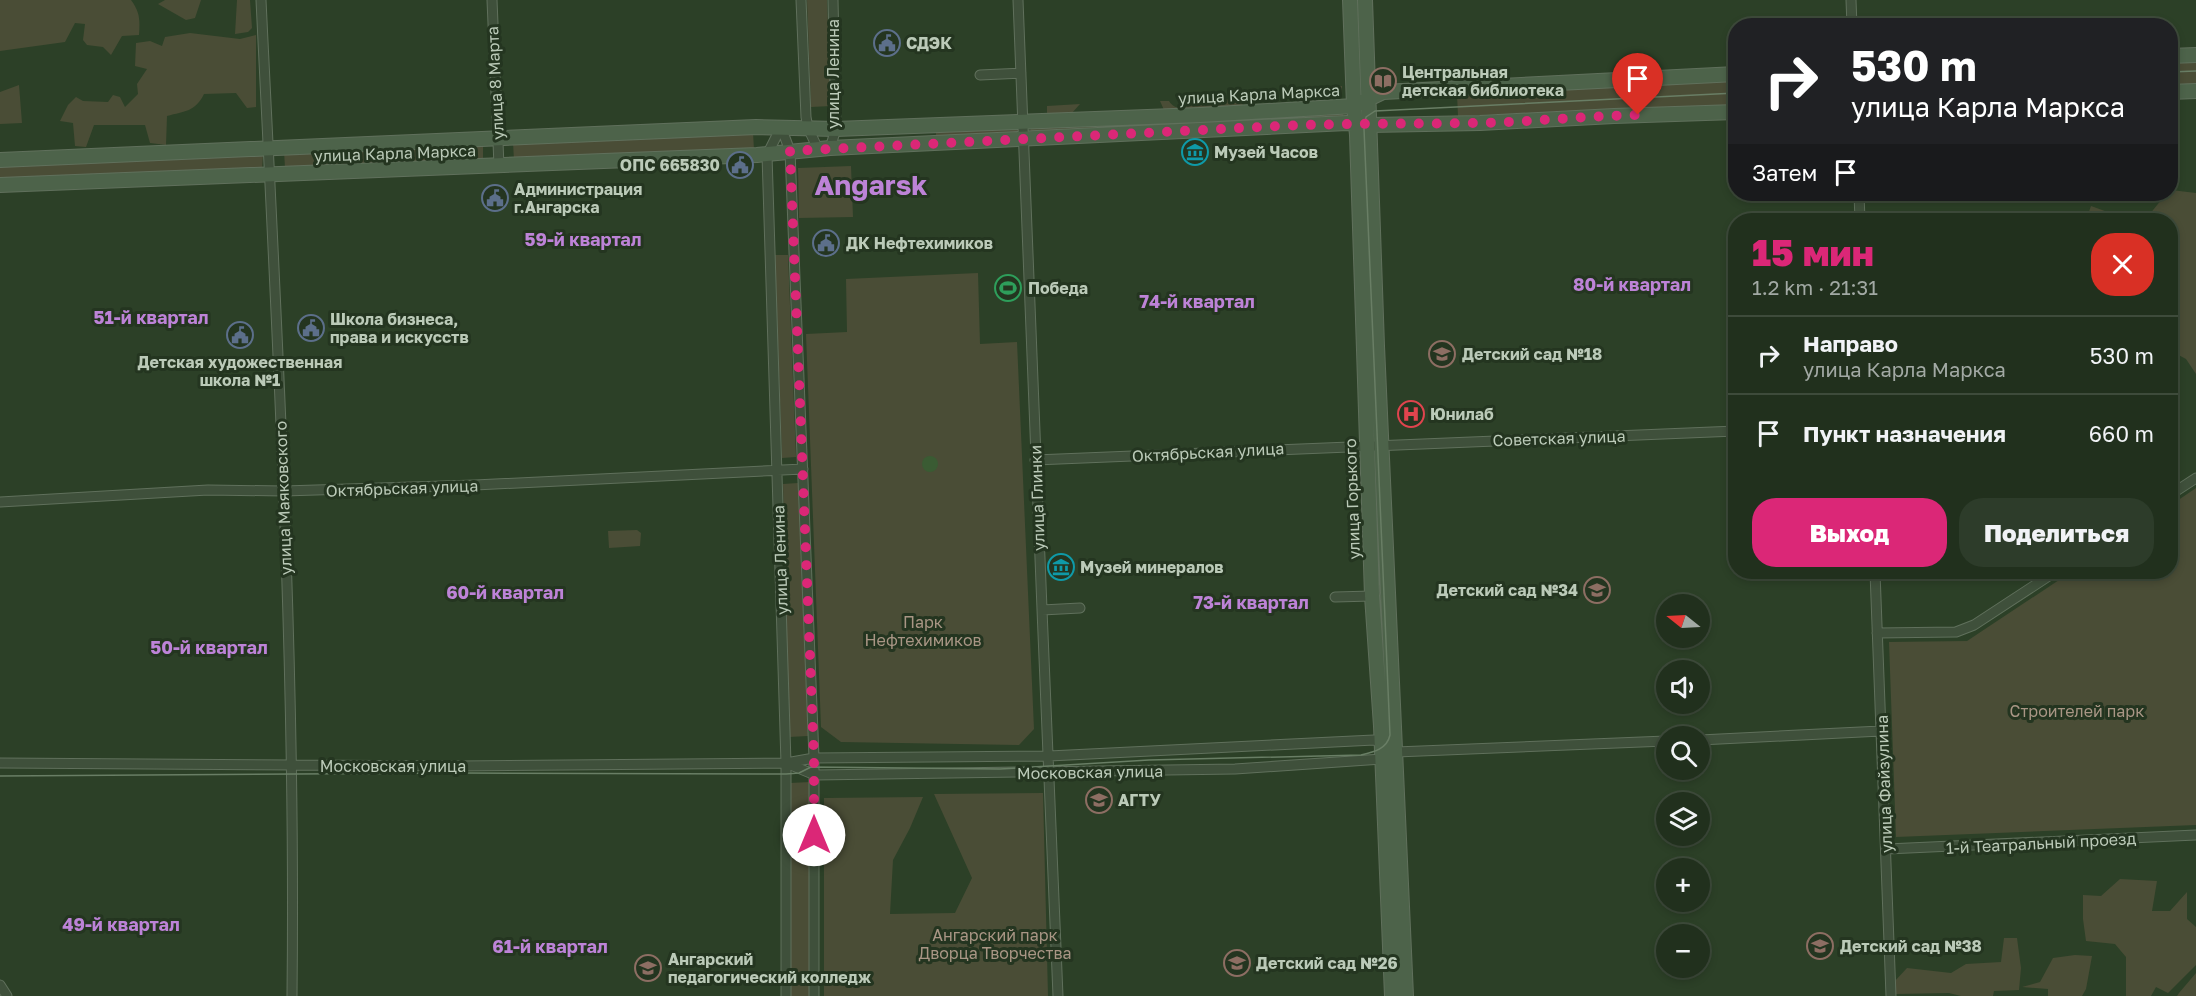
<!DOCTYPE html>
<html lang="ru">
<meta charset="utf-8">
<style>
:root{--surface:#21301d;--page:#2d3c2a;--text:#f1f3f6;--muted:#a2a9a4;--line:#3e4b3b;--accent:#db2777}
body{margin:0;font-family:"Golos Text",sans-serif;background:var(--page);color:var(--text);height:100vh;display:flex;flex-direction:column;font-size:22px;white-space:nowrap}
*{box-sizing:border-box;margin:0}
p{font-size:20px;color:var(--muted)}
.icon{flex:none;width:33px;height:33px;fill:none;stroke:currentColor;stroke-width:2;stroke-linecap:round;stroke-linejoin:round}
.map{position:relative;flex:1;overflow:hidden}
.sheet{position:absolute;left:1728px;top:213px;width:450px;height:366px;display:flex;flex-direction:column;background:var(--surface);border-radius:24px;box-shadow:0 3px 9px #0003,0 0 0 2px var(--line)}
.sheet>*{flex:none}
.guide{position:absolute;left:1728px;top:18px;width:450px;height:183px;border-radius:24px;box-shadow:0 3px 9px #0003,0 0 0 2px var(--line);background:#202124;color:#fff;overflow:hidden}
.needle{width:39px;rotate:288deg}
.tools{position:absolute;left:1656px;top:594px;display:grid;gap:12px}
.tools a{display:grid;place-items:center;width:54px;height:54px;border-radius:50%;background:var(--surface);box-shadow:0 3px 9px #0003,0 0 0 2px var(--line);font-size:30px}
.pin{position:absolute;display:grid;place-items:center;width:51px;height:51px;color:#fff;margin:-62px -26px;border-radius:50% 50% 50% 0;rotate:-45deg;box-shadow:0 0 6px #0007}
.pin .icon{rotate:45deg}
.me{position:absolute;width:66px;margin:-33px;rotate:0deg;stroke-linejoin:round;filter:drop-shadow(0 0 4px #0008)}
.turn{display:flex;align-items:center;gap:21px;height:126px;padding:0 24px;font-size:27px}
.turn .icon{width:78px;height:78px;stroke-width:2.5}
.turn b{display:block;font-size:42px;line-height:51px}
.then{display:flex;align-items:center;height:57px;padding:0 24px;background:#0003;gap:12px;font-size:22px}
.round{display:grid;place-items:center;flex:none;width:63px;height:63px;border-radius:24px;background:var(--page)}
.overview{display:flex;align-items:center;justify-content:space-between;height:102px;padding:0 24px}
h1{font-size:36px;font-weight:800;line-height:45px;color:var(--accent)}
.cta{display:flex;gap:12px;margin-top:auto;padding:12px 24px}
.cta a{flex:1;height:69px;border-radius:24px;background:var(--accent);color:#fff;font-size:24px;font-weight:800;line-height:69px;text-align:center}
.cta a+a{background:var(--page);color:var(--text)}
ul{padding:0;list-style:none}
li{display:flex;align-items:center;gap:18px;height:78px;padding:0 24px;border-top:2px solid var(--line)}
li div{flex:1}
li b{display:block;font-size:22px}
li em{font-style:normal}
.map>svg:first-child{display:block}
.green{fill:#4a4d36}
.water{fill:#3a5b33}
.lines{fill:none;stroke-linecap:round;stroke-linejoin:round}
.street-casing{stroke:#60705c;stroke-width:11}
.secondary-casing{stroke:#60705c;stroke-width:16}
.street{stroke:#3f503b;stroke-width:9}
.secondary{stroke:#4d634a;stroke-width:14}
.tram{stroke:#697e65;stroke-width:1.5}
.route{stroke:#db2777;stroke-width:10;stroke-dasharray:0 18}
.labels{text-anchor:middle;stroke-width:6;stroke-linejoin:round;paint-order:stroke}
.poi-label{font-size:16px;font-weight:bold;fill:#bbcab8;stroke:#243520;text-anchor:start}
.street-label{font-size:16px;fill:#bbcab8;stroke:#243520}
.park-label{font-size:16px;fill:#a99685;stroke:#243520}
.neighbourhood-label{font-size:18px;font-weight:bold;fill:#bd83d7;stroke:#243520}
.town-label{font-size:28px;font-weight:bold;fill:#bd83d7;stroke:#243520}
</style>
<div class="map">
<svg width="2196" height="996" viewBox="0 0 2196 996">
<rect width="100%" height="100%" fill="#2c4027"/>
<!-- green -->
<path class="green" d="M0,0H131C140,12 140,20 139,35L122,36L111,55L103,47L87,45L83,40L85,24L75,23L65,42L0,51Z
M165,0H201L195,18L186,20L158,4Z
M237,0H250L252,28L248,32L235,34Z
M807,0H827L831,106L811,107Z
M190,33L240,39L256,35V107L247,108L236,93L204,94C195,112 185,111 167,116L166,145L150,143L145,125H94L86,147L75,146L73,123L60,121L68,105L76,97L83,101L108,102L113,95L120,97L125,107L138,94L137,84L147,69L135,66L136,43L150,41L162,46L165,37Z
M2196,61V85L2171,86L2170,62Z
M1736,81L1735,105L1458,116L1457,94Z
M19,85L22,123L0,124V92Z
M1342,86V96L1304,97V88Z
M1244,99L1245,103L1237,108L1164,110L1160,101H1169C1175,111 1187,110 1192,100Z
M1080,104L1072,113L1047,115V106Z
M1343,113V119L1031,132L1030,127Z
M1018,127V133L936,136V131Z
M753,132L754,150L514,161L513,142Z
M483,144V160L285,168L284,151Z
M263,154L262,172L0,183V165Z
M851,166L853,217L799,218L798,168Z
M2171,190L2196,193V374L2186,359L2171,351L2170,220H2145L2166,194H2170Z
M2091,206L2113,214V220H2086Z
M775,255H788L796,457L782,458Z
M978,273L980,344L1017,342L1034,729L1019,745L841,742L821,727L806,334L847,332L846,279Z
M798,483L808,736L789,737L783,484Z
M2196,488V825L1896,837L1889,642L1967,641L2071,572H2170L2171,505Z
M637,530L641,533L640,546L609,548L608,531Z
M810,782L809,996H790V783Z
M1043,793L1048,996H824V798L923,797L910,828L893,860L890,914L955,913L972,878L934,794Z
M2120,879L2157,881L2152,911H2170L2187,892V919L2196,927V965L2168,993L2156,987L2151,996H2126V957L2115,944L2086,941L2083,919V895L2101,896Z
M2004,938H2017L2021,968L2019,990L1994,991L1993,996H1961L1949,993L1896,994L1894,982L1907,968L1951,973L1966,964L2001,962Z
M2075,955L2092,956L2086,989L2082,996H2048V989L2022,987L2040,982L2053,958Z
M2196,973V996H2177L2179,993Z"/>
<!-- water -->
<path class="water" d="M922 464a8 8 0 1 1 16 0a8 8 0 1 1-16 0Z"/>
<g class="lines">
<defs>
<path id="street" d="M261,0C277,332 296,664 292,996
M492,0L499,166
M801,0L806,117L808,128L818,149
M1018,0C1029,332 1045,664 1058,996
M1851,0L1852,26
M980,75L1021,73
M781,127L767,155L786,763V996
M781,127L790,151L814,758V996
M830,148L836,129L833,0
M1859,194L1860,220
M1035,460L1736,431
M2170,495L2196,478
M0,502L208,490L284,491L475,485L803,469
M1875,572L1891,996
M1335,597L1372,596
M1042,610L1080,608
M1877,633L1956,632L1974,625L2055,572
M1700,740L1881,731
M0,763L458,766L786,763L814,758L1049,756L1374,740L1384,744
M786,763L815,775L1235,769L1382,759L1396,752L1666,741
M1887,849L2196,835
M0,985L7,996"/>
<path id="secondary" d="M1350,0L1354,106L1357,135L1372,596L1381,726L1392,996
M1365,0L1377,346L1406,996
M2170,56L2196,55
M2170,92L2196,91
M0,160L756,127L836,129L1200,115L1354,106L1383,92L1736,74
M0,185L757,155L830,148L1347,123L1370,125L1480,123L1614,116L1736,112"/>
</defs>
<!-- street casing -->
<use href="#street" class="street-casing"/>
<!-- secondary casing -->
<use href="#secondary" class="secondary-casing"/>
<!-- street -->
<use href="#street" class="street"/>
<!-- secondary -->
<use href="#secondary" class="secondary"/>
<!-- tram -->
<path class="tram" d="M2170,72L2196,71
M0,776L463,773L786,774L799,773L811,767L1000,769L1149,760L1361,755C1374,752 1387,749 1390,735L1364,129L1366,117L1375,111L1736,93"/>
</g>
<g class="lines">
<!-- route -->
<path class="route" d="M814,835V758L790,151L1280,126C1346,123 1411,124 1477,123C1531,122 1584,116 1638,115"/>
</g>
<!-- icons -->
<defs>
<symbol id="civic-ring" viewBox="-11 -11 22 22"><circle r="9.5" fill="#243520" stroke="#5c6f8a" stroke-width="1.5"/><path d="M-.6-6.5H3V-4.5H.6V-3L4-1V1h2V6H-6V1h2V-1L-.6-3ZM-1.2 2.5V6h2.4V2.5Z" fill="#5c6f8a"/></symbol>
<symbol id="library-ring" viewBox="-11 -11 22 22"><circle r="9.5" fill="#243520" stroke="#8d6e63" stroke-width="1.5"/><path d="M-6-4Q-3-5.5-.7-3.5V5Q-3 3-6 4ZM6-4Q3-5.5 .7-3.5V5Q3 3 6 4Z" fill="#8d6e63"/></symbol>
<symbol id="museum-ring" viewBox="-11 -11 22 22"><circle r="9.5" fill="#243520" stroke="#0f9aa8" stroke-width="1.5"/><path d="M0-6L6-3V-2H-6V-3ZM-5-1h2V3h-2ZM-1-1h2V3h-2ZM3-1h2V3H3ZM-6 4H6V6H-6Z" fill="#0f9aa8"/></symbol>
<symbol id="stadium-ring" viewBox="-11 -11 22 22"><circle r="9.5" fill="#243520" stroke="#2e9e5b" stroke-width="1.5"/><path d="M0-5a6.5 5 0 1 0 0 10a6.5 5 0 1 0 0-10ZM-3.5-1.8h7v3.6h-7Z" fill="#2e9e5b"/></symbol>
<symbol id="school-ring" viewBox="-11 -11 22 22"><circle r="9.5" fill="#243520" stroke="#8d6e63" stroke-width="1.5"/><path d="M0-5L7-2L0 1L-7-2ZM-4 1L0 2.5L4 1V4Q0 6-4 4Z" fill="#8d6e63"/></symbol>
<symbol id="hospital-ring" viewBox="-11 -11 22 22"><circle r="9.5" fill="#243520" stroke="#e0444e" stroke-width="1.5"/><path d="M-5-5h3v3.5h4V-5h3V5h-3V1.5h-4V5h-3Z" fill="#e0444e"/></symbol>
<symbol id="university-ring" viewBox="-11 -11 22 22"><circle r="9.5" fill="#243520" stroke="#8d6e63" stroke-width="1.5"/><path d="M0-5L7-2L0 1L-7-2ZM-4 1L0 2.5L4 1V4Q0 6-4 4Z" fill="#8d6e63"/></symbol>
</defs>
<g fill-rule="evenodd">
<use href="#civic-ring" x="872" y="28" width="30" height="30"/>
<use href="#library-ring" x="1368" y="66" width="30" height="30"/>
<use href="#museum-ring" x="1180" y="137" width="30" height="30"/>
<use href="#civic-ring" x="725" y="150" width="30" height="30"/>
<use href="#civic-ring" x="480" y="183" width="30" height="30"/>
<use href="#civic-ring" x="811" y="228" width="30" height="30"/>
<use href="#stadium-ring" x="993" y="273" width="30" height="30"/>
<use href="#civic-ring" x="296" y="313" width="30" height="30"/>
<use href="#civic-ring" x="225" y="320" width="30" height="30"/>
<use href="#school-ring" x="1427" y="339" width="30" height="30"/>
<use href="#hospital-ring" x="1396" y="399" width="30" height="30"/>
<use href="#museum-ring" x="1046" y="552" width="30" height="30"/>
<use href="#school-ring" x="1582" y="575" width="30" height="30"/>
<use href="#university-ring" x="1084" y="785" width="30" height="30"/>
<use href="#school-ring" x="1805" y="931" width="30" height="30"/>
<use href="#school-ring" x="1222" y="948" width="30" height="30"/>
<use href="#university-ring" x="633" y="953" width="30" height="30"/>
</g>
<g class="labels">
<!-- poi labels -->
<g class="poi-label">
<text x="906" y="49">СДЭК</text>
<text x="1402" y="78">Центральная<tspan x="1402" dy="18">детская библиотека</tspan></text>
<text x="1214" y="158">Музей Часов</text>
<text x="720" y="171" text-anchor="end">ОПС 665830</text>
<text x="514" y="195">Администрация<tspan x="514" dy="18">г.Ангарска</tspan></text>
<text x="846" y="249">ДК Нефтехимиков</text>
<text x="1028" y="294">Победа</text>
<text x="330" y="325">Школа бизнеса,<tspan x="330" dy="18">права и искусств</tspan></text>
<text x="1462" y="360">Детский сад №18</text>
<text x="240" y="368" text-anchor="middle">Детская художественная<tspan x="240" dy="18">школа №1</tspan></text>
<text x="1430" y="420">Юнилаб</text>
<text x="1080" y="573">Музей минералов</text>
<text x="1578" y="596" text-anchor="end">Детский сад №34</text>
<text x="1118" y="806">АГТУ</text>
<text x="1840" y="952">Детский сад №38</text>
<text x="668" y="965">Ангарский<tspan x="668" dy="18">педагогический колледж</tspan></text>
<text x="1256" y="969">Детский сад №26</text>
</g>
<!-- street labels -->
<g class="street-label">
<text transform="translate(833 74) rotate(-90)" y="6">улица Ленина</text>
<text transform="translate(495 83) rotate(-93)" y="6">улица 8 Марта</text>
<text transform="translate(1259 94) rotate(-3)" y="6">улица Карла Маркса</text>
<text transform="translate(395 153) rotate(-2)" y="6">улица Карла Маркса</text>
<text transform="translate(1559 438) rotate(-2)" y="6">Советская улица</text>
<text transform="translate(1208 452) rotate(-3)" y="6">Октябрьская улица</text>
<text transform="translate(402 488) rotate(-2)" y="6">Октябрьская улица</text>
<text transform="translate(283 498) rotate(-92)" y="6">улица Маяковского</text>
<text transform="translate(1037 498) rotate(-92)" y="6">улица Глинки</text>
<text transform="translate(1352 499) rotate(-92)" y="6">улица Горького</text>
<text transform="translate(780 560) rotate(-92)" y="6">улица Ленина</text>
<text x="393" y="772">Московская улица</text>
<text transform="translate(1090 772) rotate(-1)" y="6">Московская улица</text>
<text transform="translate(1884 784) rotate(-92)" y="6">улица Файзулина</text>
<text transform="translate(2041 843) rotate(-3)" y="6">1-й Театральный проезд</text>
</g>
<!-- park labels -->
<g class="park-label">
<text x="923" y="628">Парк<tspan x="923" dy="18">Нефтехимиков</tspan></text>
<text x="2077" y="717">Строителей парк</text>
<text x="995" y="941">Ангарский парк<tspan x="995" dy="18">Дворца Творчества</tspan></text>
</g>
<!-- neighbourhood labels -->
<g class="neighbourhood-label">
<text x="583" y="246">59-й квартал</text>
<text x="1632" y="291">80-й квартал</text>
<text x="1197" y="308">74-й квартал</text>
<text x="151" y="324">51-й квартал</text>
<text x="505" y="599">60-й квартал</text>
<text x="1251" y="609">73-й квартал</text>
<text x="209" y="654">50-й квартал</text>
<text x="121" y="931">49-й квартал</text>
<text x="550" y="953">61-й квартал</text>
</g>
<!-- town labels -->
<g class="town-label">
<text x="871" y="195">Angarsk</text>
</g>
</g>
</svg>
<div class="tools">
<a><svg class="needle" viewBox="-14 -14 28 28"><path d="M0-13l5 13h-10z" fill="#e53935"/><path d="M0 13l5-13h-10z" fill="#a2a9a4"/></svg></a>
<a><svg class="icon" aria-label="sound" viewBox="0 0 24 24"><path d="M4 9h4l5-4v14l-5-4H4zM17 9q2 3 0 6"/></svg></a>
<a><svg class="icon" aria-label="search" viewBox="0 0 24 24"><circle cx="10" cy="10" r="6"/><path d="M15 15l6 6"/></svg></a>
<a><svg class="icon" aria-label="layers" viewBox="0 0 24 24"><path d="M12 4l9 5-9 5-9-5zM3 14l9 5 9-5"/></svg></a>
<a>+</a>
<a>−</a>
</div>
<div class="pin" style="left:1638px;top:115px;background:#d93025"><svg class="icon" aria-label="arrive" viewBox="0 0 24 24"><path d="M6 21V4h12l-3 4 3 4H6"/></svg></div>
<svg class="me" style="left:814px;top:835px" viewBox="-20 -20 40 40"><circle r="19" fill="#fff"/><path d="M0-13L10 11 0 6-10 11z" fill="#db2777"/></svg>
<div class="guide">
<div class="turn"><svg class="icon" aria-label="right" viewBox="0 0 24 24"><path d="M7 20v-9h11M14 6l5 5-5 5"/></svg><div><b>530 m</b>улица Карла Маркса</div></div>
<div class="then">Затем<svg class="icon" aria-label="arrive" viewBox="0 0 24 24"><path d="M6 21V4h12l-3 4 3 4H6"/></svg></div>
</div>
<section class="sheet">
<div class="overview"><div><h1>15 мин</h1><p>1.2 km · 21:31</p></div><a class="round" style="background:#d93025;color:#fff"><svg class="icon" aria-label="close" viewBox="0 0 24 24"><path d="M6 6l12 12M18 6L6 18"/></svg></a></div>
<ul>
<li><svg class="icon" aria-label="right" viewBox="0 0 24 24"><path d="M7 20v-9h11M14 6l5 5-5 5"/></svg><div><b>Направо</b><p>улица Карла Маркса</p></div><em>530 m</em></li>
<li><svg class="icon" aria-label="arrive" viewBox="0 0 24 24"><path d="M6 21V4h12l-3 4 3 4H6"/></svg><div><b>Пункт назначения</b></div><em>660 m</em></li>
</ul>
<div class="cta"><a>Выход</a><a>Поделиться</a></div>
</section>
</div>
